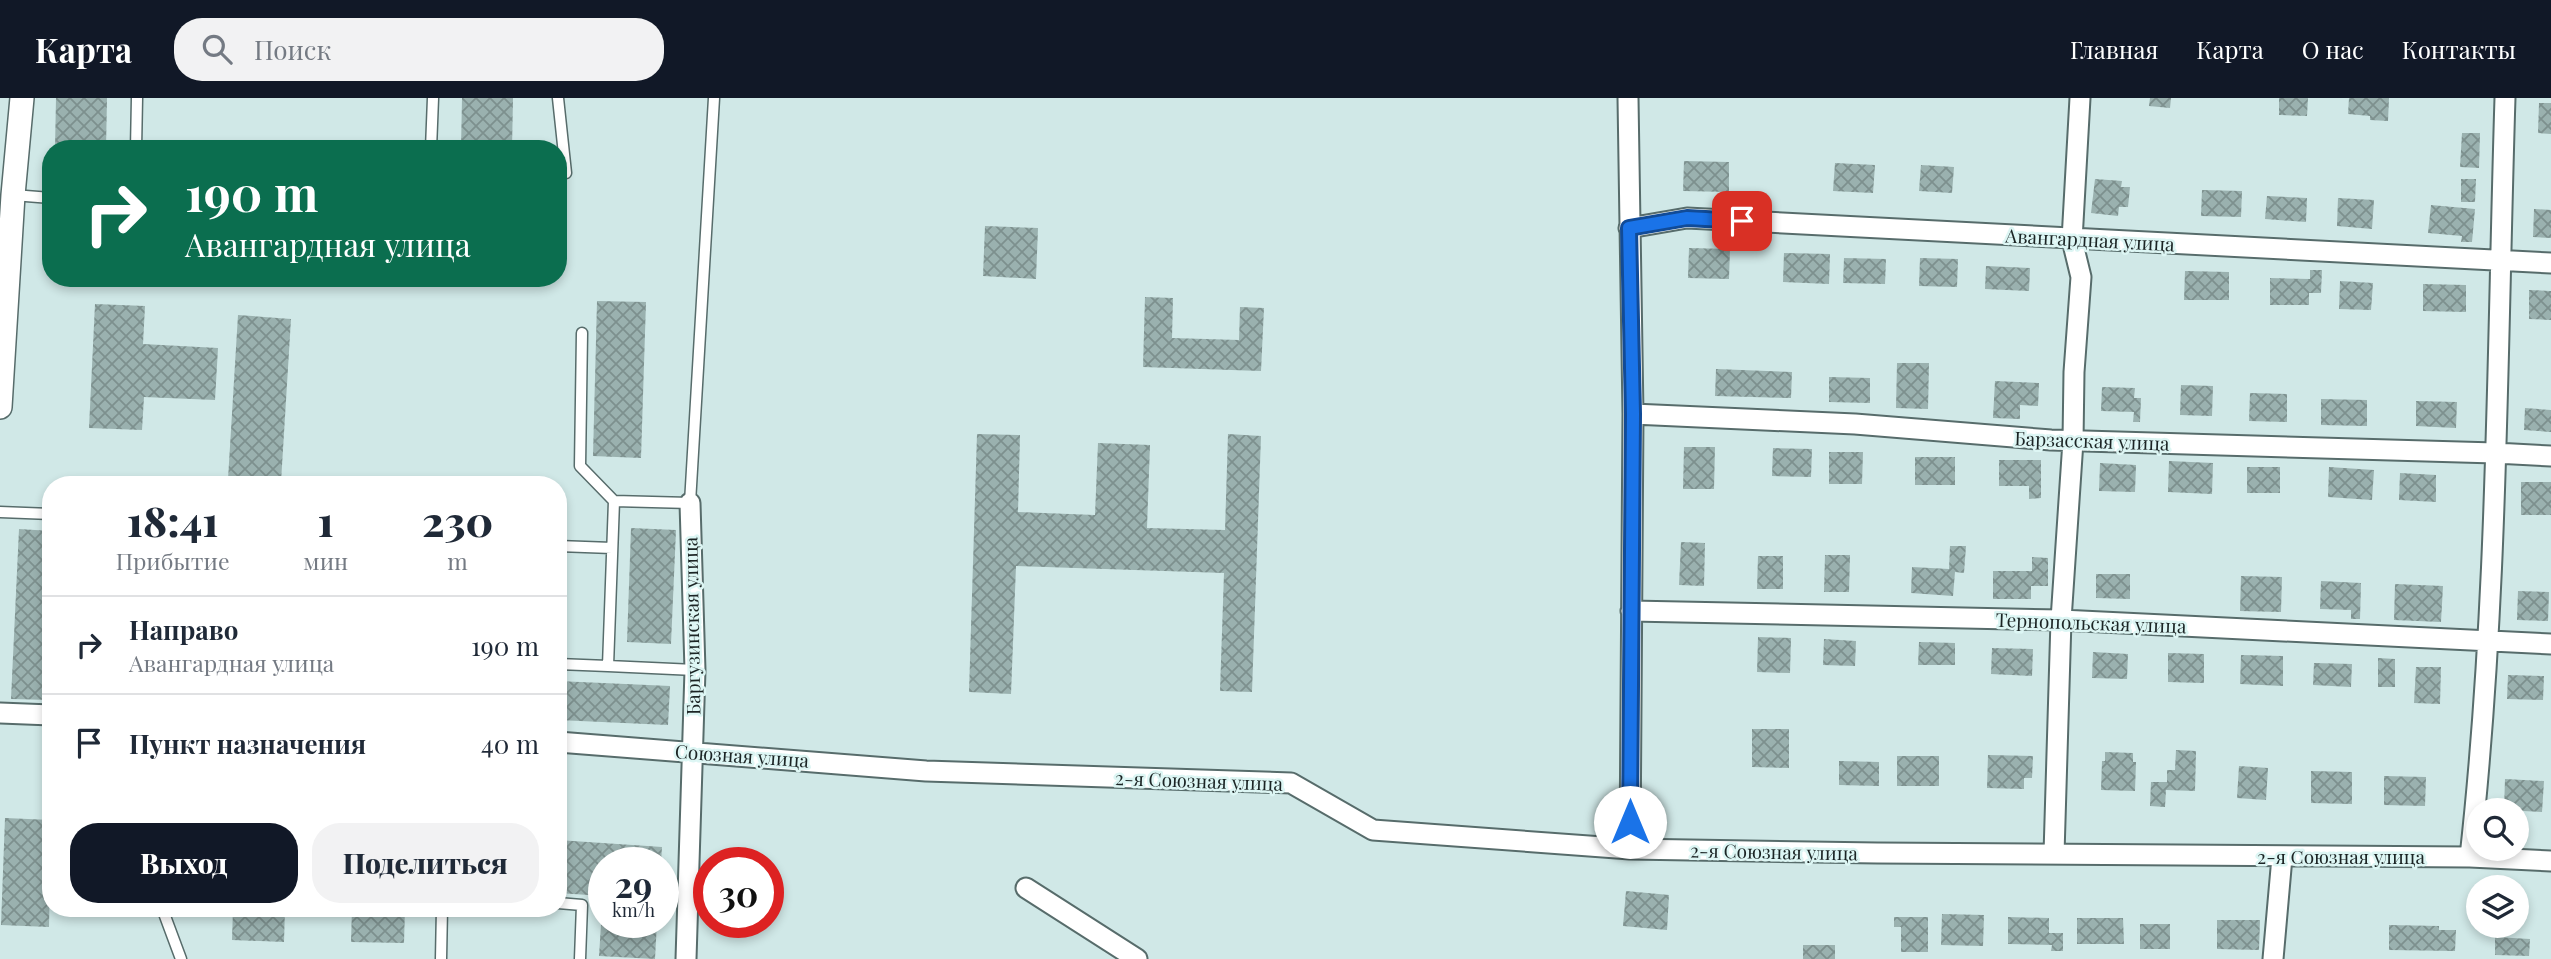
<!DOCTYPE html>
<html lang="ru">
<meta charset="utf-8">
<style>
:root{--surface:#fff;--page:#f2f2f3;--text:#1f2937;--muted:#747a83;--line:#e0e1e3;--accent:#111827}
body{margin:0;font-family:"Playfair Display",serif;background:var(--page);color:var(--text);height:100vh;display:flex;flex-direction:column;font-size:26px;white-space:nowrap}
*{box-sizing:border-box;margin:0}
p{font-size:23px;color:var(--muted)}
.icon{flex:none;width:38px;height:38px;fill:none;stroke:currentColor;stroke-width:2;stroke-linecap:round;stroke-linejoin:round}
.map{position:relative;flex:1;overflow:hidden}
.sheet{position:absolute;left:42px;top:378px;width:525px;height:441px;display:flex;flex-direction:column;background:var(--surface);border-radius:28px;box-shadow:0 4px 10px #0003}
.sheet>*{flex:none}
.guide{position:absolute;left:42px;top:42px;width:525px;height:147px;border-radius:28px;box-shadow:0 4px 10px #0003;background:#0b6e4f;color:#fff;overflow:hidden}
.buttons{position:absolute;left:2466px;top:700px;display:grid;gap:14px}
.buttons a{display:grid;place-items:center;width:63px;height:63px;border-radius:50%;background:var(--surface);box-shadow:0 4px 10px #0003;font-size:35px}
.speed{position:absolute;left:588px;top:749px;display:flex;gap:14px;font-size:35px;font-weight:700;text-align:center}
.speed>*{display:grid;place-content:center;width:91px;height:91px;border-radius:50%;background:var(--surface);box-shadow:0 4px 10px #0003;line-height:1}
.speed small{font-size:18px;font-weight:400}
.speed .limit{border:10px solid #d22;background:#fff;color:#111}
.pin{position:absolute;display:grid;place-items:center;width:60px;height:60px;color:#fff;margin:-30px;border-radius:14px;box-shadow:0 4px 10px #0006}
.me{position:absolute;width:77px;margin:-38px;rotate:0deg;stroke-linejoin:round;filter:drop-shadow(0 0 5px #0008)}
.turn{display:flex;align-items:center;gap:24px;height:147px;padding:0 28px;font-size:32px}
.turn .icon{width:91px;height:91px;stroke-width:2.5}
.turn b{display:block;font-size:49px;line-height:60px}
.eta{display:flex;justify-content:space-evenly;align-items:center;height:119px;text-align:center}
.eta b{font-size:42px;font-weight:800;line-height:49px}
.button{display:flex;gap:14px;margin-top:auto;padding:14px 28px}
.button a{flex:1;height:80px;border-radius:28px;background:var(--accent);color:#fff;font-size:28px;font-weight:800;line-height:80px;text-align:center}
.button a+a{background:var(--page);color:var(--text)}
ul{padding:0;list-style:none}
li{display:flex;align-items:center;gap:21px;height:98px;padding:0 28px;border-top:2px solid var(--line)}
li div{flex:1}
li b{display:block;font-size:26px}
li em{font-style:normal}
header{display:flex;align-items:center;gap:42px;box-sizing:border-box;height:98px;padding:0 35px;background:var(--accent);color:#fff}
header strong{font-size:33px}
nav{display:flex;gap:38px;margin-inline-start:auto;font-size:24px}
.search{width:490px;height:63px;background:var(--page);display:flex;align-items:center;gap:18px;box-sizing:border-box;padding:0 24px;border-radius:28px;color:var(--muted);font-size:26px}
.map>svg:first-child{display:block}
.building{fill:url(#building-cross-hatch)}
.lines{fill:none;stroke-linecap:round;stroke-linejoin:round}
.service-casing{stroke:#576c6b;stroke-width:13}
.minor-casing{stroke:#576c6b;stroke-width:23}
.tertiary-casing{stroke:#576c6b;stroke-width:26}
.service{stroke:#fff;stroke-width:10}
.minor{stroke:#fff;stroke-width:19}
.tertiary{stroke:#fff;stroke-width:23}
.route-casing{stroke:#114b97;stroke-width:18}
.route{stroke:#1a73e8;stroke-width:12}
.labels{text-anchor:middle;stroke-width:5;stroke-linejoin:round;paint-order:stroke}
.street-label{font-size:19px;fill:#1b2424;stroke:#ddf6f4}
</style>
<header>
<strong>Карта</strong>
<div class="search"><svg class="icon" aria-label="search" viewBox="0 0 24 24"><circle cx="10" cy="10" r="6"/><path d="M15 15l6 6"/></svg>Поиск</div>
<nav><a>Главная</a><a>Карта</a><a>О нас</a><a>Контакты</a></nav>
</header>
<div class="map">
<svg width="2551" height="861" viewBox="0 0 2551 861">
<defs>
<pattern id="building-cross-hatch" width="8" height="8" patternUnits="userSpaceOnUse" patternTransform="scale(1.75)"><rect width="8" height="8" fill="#9ab1af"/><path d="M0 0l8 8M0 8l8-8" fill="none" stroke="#7d908e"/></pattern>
</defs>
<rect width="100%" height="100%" fill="#d0e8e7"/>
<!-- building -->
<path class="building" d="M56,0H107L106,51H55Z
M462,0H513L512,51H461Z
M2150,0H2171L2170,10L2149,8Z
M2279,0H2308L2307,18L2279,17Z
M2349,0H2389L2388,23L2370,22V18L2348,16Z
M2539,5H2551V36L2538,35Z
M2462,35H2480L2479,70L2460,69Z
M1684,63L1729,64V94L1683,93Z
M1835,65L1875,67L1873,95L1833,93Z
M1921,67L1954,69L1952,95L1919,93Z
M2095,81L2122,83L2121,89H2130L2128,109H2119L2118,118L2091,115Z
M2461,81H2476L2475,104H2461Z
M2202,92L2242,93L2241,119L2201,118Z
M2267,98L2307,100L2306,124L2265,121Z
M2338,100L2374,102L2372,131L2337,128Z
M2431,107L2475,111L2472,144H2461L2462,138L2428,135Z
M2534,111L2551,112V140L2533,139Z
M985,128L1038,130L1036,181L983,178Z
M1689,150L1730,151L1729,181L1688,180Z
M1784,155L1830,156L1829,186L1783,184Z
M1844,160L1886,161L1885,186L1843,185Z
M1920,160L1958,161L1957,189L1919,188Z
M1986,168L2030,170L2029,193L1985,191Z
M2310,172H2322L2321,195H2309V207H2270V180L2310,181Z
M2185,173L2229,174V202H2184Z
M2340,183L2373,185L2371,212L2339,211Z
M2423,186L2466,187V214L2423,213Z
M2529,192L2551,193V222L2529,221Z
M1145,199L1173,200L1172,240L1239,242L1240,209L1264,210L1261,273L1143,269Z
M597,203L646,204L641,360L593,358Z
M95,206L145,208L143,246L218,250L215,302L144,299L142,332L89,330Z
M238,217L291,221L281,384L228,381Z
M1897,265H1929L1928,311L1896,310Z
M1716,271L1792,274L1791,300L1715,298Z
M1829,279L1870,280V305L1829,304Z
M1995,283L2039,285L2038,308L2020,307V321L1993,320Z
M2181,287L2213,288L2212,318L2180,317Z
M2102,289L2135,290L2134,300H2141L2140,324H2133L2134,314L2101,313Z
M2250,295L2287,296V324L2249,323Z
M2321,301L2367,302V328L2321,327Z
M2416,303L2457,304L2456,330L2416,328Z
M2525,310L2551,312V334L2524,332Z
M977,336L1020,337L1018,414L1095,417L1098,345L1150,347L1147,430L1225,432L1228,336L1261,338L1252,594L1220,593L1224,475L1016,468L1011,596L969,594Z
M1684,349H1715L1714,391H1683Z
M1773,350L1812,351L1811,379L1772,378Z
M1829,354H1863L1862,386H1829Z
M1915,359H1955V387H1915Z
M1999,362H2041V400L2029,401V388H1999Z
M2169,363L2213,365L2212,396L2168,394Z
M2100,365L2136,367L2135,394L2099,393Z
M2247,369H2280V395H2247Z
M2329,369L2374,372L2372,402L2328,399Z
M2400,375L2436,377V404L2399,402Z
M2521,384H2551V417H2521Z
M631,430L676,432L671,546L627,544Z
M19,431L51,433V602L11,601Z
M1681,444L1705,445L1704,488L1679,487Z
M1950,448H1966L1964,475L1955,474L1953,498L1911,495L1912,469L1949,471Z
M1825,457H1850L1849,494H1824Z
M1758,458H1783V491H1757Z
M2032,459L2048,460V488H2031V501H1993V473H2032Z
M2096,476H2130V501L2096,500Z
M2241,478L2282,479L2281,514L2240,513Z
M2321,483L2361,485L2360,521H2351V512L2320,511Z
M2395,486L2443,488L2441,524L2394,522Z
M2518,493L2549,494L2548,523L2517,522Z
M1758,539L1791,540L1790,575L1757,574Z
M1824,541L1856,543L1855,568L1823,567Z
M1919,544L1955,545V567H1918Z
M1992,550L2033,551L2032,578L1991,576Z
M2093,554L2128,556L2127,581L2092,580Z
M2168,555L2204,556V585L2168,584Z
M2241,557L2283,558V588L2240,586Z
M2378,560L2395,561V589H2378Z
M2314,565L2352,566L2351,589L2313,587Z
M2416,569H2441L2440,606L2414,605Z
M2508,577L2544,578L2543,602L2507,601Z
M558,583L670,588L668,627L558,622Z
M1752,631H1789V670L1752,669Z
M2176,652L2196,653L2195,693L2166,692L2165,709L2150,708L2151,684H2167V672H2175Z
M2105,654L2133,655V664H2136L2135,693L2101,692L2102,663H2105Z
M1988,657L2033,658L2032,680H2024V691L1987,690Z
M1897,658H1939V688H1897Z
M1839,663L1879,664V688L1839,687Z
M2239,668L2268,670L2266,702L2237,700Z
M2311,673L2352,674V706L2311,705Z
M2384,678L2426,679L2425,708L2384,707Z
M2505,681L2544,683L2542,714L2504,712Z
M5,720L51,722L49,829L1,827Z
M558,742L662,749L661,765H604V798L558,795Z
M1626,793L1669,797L1667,832L1623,828Z
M233,810H285L284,844L232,842Z
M352,810H405L404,845L351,844Z
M602,811H604V824H657L655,861L599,858Z
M1942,816L1984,817L1983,848L1941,847Z
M1894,819H1928V854H1901V829H1894Z
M2008,819L2049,820V835H2063V853H2051L2052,847L2008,846Z
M2077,820H2123L2124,846H2077Z
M2217,822H2260L2259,852L2217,851Z
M2140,826H2170V851H2140Z
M2389,827L2439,828V832H2456L2455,853L2389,852Z
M2495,839L2530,841L2529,858L2495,857Z
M1803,847H1835V861H1803Z"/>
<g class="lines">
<defs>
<path id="service" d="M558,0L566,75
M136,51L137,0
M431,51L433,0
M13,97L51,100
M582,235L580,368L614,403L690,405L714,0
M0,414L51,416
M558,448L612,450
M558,566L608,568L614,403
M608,568L695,572
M558,805L582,807L580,861
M162,810L181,861
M441,861L442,810"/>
<path id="minor" d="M1628,0L1633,316L1630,751
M1629,130L1687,120L2551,165
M1633,316L1855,326L2051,342L2495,355L2551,358
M1631,513L2061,522L2551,546
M0,615L51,617
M558,644L926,673L1291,685L1373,732L1630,751L1877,755L2470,759L2551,763
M2054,756L2061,522L2073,343L2074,274L2081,179L2072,142L2080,0
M2470,759C2498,507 2497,253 2505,0
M1026,790L1137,861
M686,861L695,572L690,405
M2273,861L2282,759"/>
<path id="tertiary" d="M0,309L13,97L22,0"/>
</defs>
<!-- service casing -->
<use href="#service" class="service-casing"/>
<!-- minor casing -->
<use href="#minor" class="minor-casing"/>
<!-- tertiary casing -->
<use href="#tertiary" class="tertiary-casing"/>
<!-- service -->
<use href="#service" class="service"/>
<!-- minor -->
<use href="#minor" class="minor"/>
<!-- tertiary -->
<use href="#tertiary" class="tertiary"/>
</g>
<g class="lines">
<defs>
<path id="route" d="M1630,724L1633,316L1629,130L1687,120L1742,123"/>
</defs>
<!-- route casing -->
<use href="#route" class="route-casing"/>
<!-- route -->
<use href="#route" class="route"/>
</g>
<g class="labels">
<!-- street labels -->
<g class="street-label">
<text transform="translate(2090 142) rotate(3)" y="7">Авангардная улица</text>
<text transform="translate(2092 343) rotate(2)" y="7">Барзасская улица</text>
<text transform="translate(2091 525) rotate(2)" y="7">Тернопольская улица</text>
<text transform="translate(692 528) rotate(-91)" y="7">Баргузинская улица</text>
<text transform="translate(742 658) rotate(4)" y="7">Союзная улица</text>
<text transform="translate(1199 683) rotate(2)" y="7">2-я Союзная улица</text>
<text transform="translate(1774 754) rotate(1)" y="7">2-я Союзная улица</text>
<text x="2341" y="766">2-я Союзная улица</text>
</g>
</g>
</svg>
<div class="buttons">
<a><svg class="icon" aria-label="search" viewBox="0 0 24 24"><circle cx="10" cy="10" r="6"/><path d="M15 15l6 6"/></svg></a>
<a><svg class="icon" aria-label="layers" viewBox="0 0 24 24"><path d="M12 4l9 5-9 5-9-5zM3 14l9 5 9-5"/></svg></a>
</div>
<div class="speed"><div>29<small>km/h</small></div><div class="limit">30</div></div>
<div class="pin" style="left:1742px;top:123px;background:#d93025"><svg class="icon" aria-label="arrive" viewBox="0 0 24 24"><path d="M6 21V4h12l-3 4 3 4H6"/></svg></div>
<svg class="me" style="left:1630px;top:724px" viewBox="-20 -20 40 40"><circle r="19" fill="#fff"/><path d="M0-13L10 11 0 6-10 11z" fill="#1a73e8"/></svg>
<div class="guide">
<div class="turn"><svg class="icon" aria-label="right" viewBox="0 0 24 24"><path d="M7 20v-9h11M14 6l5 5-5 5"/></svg><div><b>190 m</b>Авангардная улица</div></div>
</div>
<section class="sheet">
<div class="eta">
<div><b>18:41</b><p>Прибытие</p></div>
<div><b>1</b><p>мин</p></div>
<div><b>230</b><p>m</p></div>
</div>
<ul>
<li><svg class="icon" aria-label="right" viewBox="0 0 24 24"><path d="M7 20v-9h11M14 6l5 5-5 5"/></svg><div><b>Направо</b><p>Авангардная улица</p></div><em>190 m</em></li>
<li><svg class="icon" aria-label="arrive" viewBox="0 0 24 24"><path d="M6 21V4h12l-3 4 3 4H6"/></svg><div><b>Пункт назначения</b></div><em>40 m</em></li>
</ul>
<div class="button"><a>Выход</a><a>Поделиться</a></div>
</section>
</div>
